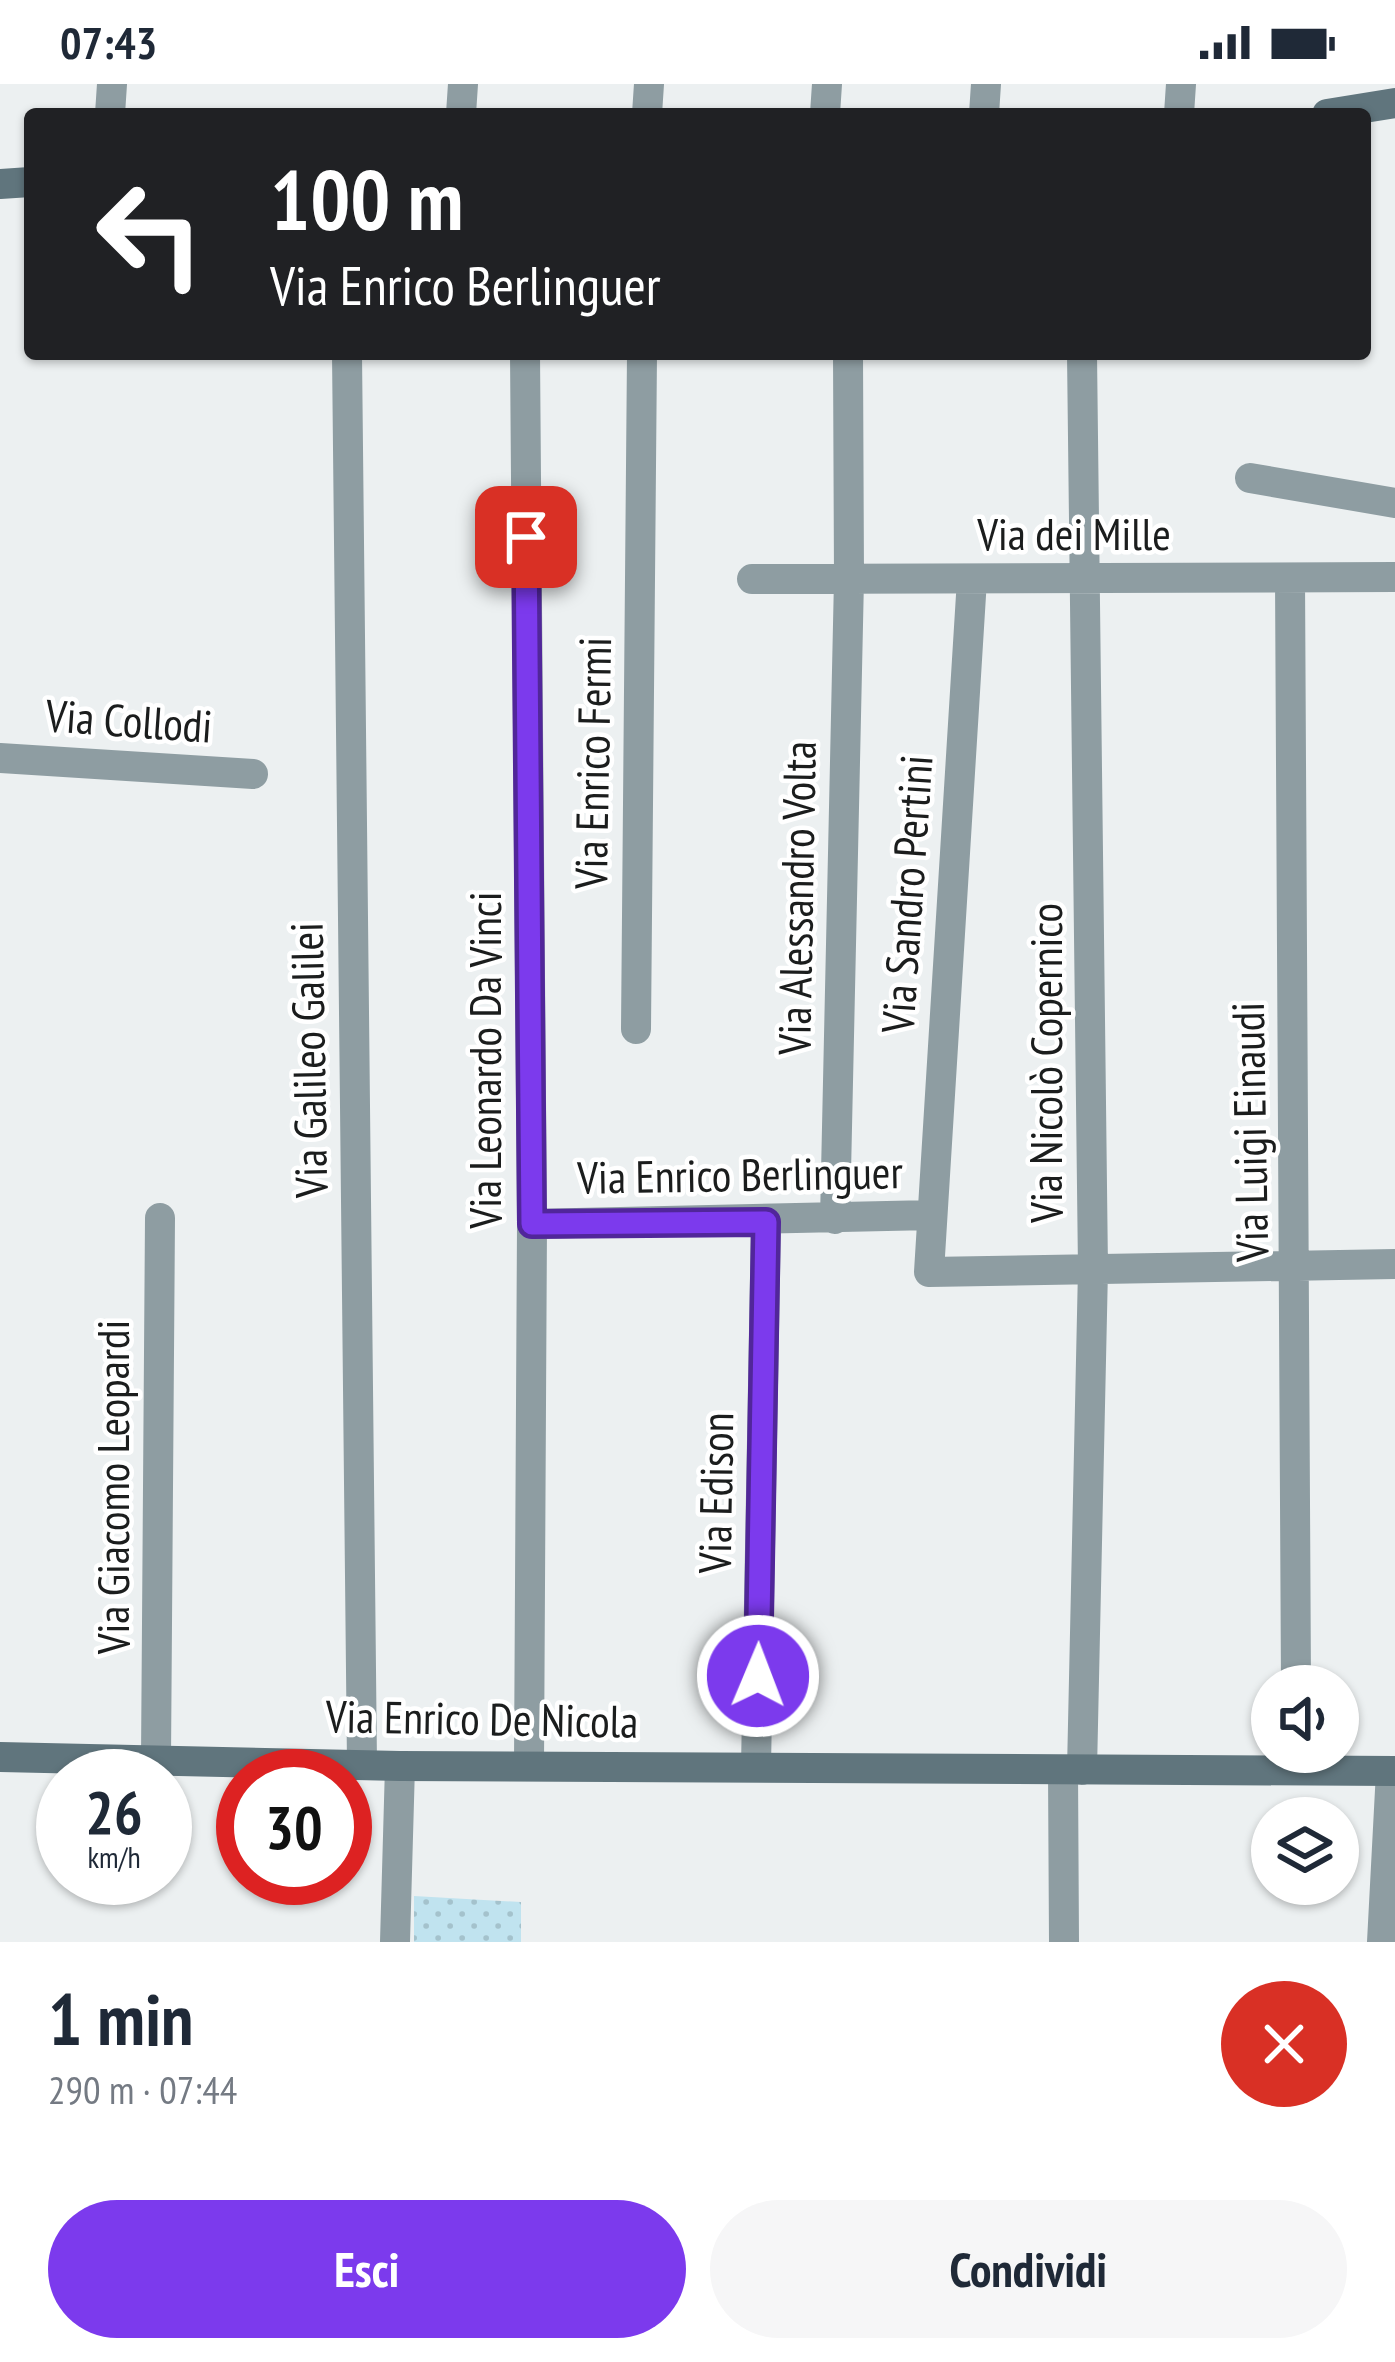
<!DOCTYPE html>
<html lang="it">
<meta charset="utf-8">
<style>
:root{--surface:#fff;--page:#f6f6f7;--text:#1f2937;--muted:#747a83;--accent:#7c3aed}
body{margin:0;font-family:"PT Sans Narrow",sans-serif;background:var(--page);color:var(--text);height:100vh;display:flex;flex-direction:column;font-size:45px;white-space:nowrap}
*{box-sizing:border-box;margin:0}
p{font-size:39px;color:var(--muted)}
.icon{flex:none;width:66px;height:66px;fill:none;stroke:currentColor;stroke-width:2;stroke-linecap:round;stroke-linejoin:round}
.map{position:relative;height:1858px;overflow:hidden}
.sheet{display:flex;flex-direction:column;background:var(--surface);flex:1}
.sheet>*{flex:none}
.guide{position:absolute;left:24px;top:24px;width:1347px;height:252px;border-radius:12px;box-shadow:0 3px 9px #0004;background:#202124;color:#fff;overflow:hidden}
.controls{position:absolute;left:1251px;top:1581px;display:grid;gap:24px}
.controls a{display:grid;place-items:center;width:108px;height:108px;border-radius:50%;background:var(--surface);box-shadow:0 3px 9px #0004;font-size:60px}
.speed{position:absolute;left:36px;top:1665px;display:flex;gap:24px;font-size:60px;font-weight:700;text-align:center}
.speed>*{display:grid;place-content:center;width:156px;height:156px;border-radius:50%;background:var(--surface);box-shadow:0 3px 9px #0004;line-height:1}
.speed small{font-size:30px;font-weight:400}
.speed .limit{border:18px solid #d22;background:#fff;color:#111}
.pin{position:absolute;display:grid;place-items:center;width:102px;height:102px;color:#fff;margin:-51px;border-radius:24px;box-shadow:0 6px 18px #0006}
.me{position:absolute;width:132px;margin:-66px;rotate:1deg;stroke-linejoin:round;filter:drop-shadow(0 0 9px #0008)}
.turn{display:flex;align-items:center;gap:42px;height:252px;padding:0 48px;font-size:54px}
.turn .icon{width:156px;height:156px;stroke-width:2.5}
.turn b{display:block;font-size:84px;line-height:102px}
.round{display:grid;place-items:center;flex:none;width:126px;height:126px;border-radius:63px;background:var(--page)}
.summary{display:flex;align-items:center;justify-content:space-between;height:204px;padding:0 48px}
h1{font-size:72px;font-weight:700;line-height:90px}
.cta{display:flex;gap:24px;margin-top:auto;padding:24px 48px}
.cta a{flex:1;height:138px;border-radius:72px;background:var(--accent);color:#fff;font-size:48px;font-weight:700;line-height:138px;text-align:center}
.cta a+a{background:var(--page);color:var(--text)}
.status{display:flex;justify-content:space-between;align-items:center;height:84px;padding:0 60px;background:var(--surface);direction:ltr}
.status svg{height:33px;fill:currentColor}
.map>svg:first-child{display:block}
.grass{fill:url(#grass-dots)}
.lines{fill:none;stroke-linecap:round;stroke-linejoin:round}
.street{stroke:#8e9da2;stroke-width:30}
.secondary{stroke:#60757d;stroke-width:30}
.route-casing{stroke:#51269a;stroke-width:30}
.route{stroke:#7c3aed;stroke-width:21}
.labels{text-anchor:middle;stroke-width:9;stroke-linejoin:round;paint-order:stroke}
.street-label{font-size:45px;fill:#1b1d1d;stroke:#fff}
</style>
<div class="status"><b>07:43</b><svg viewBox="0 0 49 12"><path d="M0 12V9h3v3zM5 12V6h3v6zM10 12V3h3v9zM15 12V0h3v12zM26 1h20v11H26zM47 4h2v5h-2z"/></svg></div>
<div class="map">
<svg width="1395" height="1858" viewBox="0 0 1395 1858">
<defs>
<pattern id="grass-dots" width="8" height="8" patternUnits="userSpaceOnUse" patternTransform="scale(3)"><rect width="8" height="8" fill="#c0e3ef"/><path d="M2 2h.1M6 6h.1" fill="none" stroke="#a4c2cc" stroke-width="1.8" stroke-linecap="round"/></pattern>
</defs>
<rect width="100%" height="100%" fill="#ecf0f1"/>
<!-- grass -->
<path class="grass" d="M414,1812L521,1818V1858H414Z"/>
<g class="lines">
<!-- street -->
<path class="street" d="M110,30L112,0
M461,30L463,0
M647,30L649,0
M825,30L827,0
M984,30L986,0
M1179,30L1181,0
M347,270L362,1680
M525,270L532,1140L529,1681
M1250,394L1395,419
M1290,494L1296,1602
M752,495L1395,493
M972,495L929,1188L1395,1180
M0,674L253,690
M636,945L642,270
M835,1135L849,495L848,270
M532,1140L932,1131
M156,1674L160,1134
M756,1683L766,1138
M1063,1686L1064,1858
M1082,1686L1093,1185L1082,270
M395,1858L400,1682
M1382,1858L1391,1687"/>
<!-- secondary -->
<path class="secondary" d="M1327,30L1395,19
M0,100L30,98
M0,1673L400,1682L1395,1687"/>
</g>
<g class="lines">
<defs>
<path id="route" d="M526,453L532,1140L766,1138L758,1592"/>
</defs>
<!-- route casing -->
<use href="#route" class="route-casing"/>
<!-- route -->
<use href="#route" class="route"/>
</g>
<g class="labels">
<!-- street labels -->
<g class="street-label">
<text x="1074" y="466">Via dei Mille</text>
<text transform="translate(129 637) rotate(4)" y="16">Via Collodi</text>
<text transform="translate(593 679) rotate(-89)" y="16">Via Enrico Fermi</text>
<text transform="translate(907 810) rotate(-86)" y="16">Via Sandro Pertini</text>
<text transform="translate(797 814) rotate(-89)" y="16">Via Alessandro Volta</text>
<text transform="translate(309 976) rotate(-91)" y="16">Via Galileo Galilei</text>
<text transform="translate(485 976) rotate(-90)" y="16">Via Leonardo Da Vinci</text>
<text transform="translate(1046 979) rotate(-90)" y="16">Via Nicolò Copernico</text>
<text transform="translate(1250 1048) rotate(-91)" y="16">Via Luigi Einaudi</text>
<text transform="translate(740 1091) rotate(-1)" y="16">Via Enrico Berlinguer</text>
<text transform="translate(113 1403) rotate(-90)" y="16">Via Giacomo Leopardi</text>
<text transform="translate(716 1409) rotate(-89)" y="16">Via Edison</text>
<text transform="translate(482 1635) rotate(1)" y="16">Via Enrico De Nicola</text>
</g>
</g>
</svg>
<div class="controls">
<a><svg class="icon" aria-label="sound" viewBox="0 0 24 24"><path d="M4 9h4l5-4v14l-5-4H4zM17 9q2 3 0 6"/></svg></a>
<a><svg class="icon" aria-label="layers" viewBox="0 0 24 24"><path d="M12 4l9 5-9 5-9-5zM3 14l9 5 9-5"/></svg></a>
</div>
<div class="speed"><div>26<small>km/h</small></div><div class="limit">30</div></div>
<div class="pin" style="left:526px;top:453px;background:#d93025"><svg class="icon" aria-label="arrive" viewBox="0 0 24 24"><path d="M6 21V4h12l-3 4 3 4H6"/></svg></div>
<svg class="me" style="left:758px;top:1592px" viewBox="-20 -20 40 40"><circle r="17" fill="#7c3aed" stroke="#fff" stroke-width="3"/><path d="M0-11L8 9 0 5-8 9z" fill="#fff"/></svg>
<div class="guide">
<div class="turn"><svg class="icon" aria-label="left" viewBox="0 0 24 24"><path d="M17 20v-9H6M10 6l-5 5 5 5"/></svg><div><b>100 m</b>Via Enrico Berlinguer</div></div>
</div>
</div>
<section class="sheet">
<div class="summary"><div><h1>1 min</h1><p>290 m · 07:44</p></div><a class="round" style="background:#d93025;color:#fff"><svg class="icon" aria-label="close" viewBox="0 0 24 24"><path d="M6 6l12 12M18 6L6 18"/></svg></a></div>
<div class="cta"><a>Esci</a><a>Condividi</a></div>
</section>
